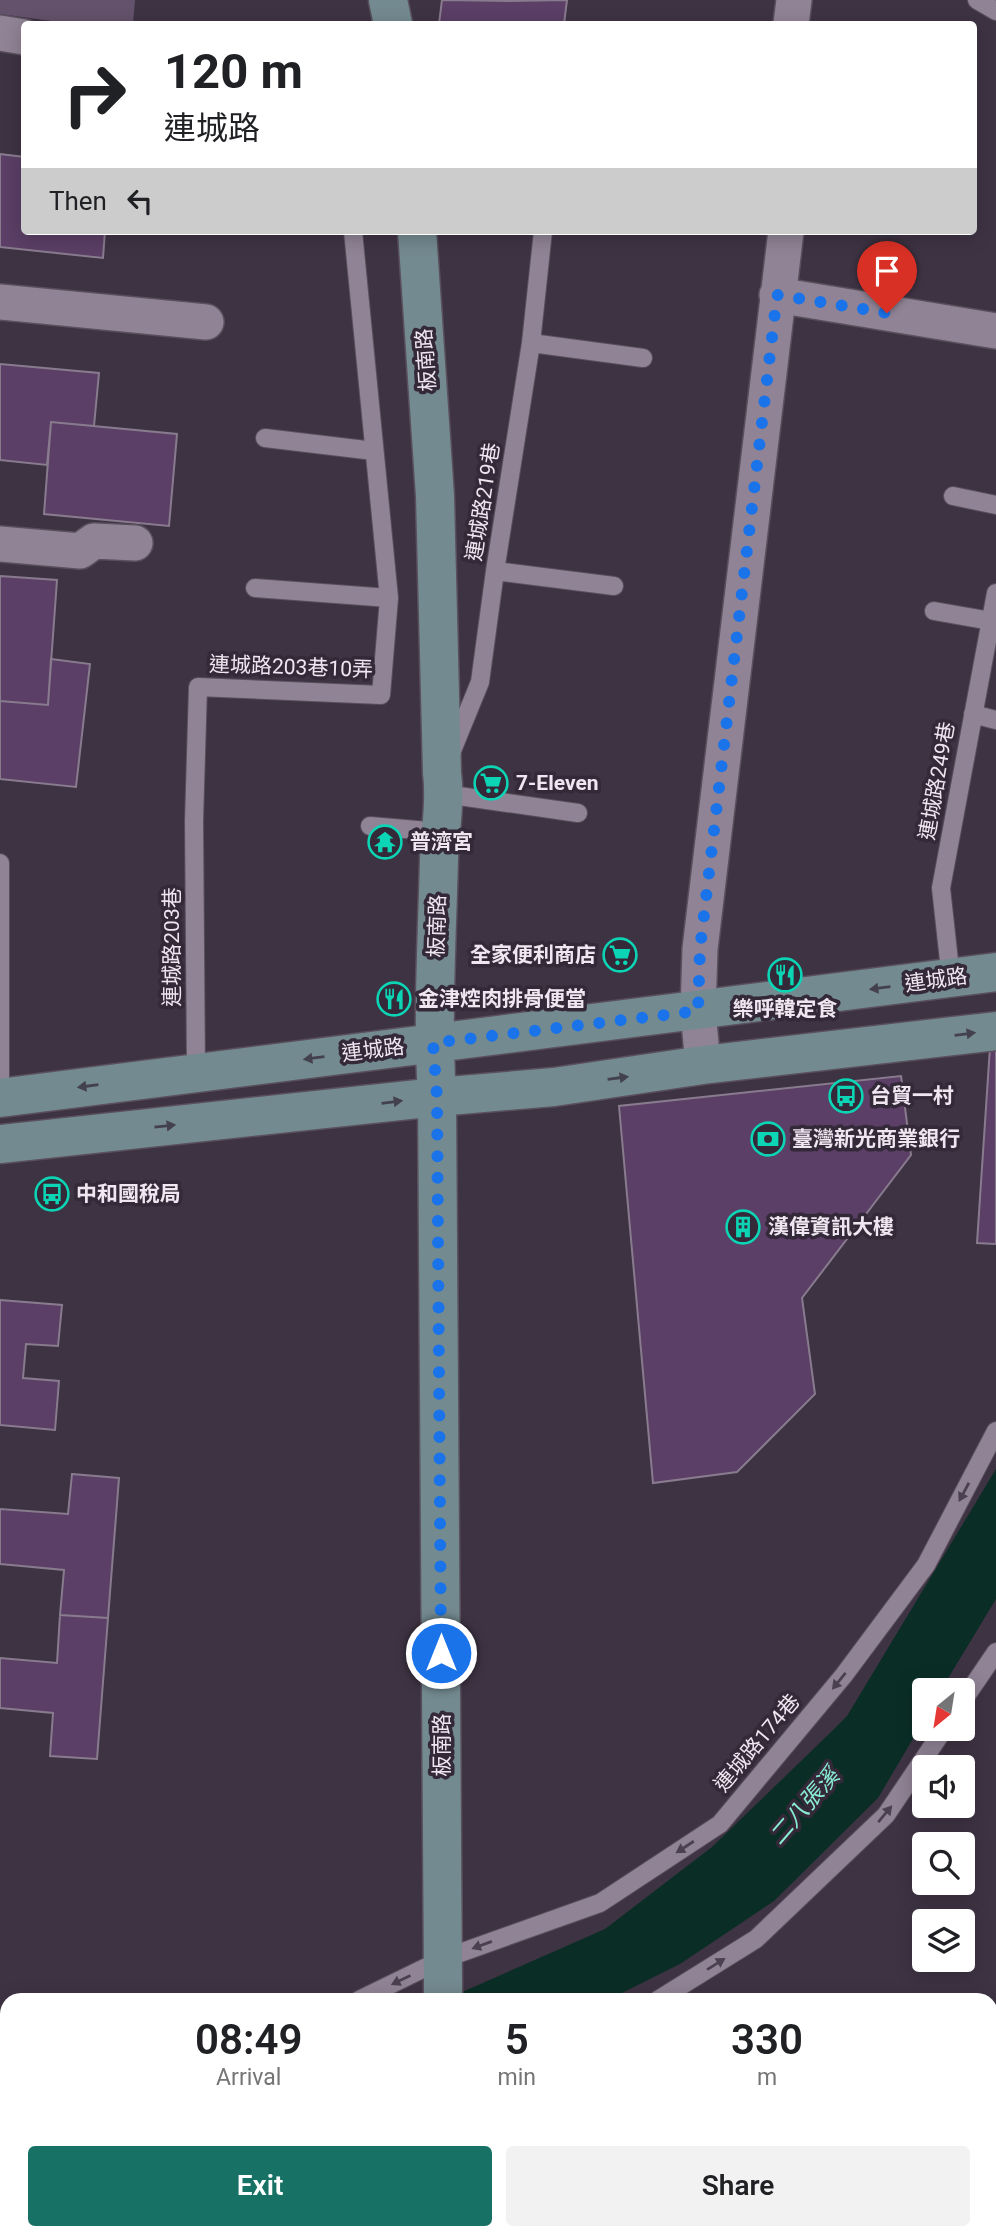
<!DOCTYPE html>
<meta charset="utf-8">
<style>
:root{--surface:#fff;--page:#f2f2f2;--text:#202124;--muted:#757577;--accent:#177265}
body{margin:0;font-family:Roboto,"Noto Sans TC",sans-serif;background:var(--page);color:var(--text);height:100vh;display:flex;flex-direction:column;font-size:26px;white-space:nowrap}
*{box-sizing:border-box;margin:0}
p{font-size:23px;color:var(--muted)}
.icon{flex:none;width:38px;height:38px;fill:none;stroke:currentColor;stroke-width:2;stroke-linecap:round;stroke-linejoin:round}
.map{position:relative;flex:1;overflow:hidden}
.details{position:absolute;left:0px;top:1993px;width:998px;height:247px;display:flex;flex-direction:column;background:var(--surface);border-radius:21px 21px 0 0;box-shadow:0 4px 18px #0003}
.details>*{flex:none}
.hud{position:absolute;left:21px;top:21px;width:956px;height:214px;border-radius:7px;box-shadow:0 4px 18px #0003;background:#fff;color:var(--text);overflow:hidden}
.needle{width:46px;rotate:210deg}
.buttons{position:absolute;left:912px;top:1678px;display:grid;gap:14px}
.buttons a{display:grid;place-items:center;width:63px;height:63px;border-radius:7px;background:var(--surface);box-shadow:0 4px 18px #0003;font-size:35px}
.pin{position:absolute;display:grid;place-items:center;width:60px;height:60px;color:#fff;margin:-72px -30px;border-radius:50% 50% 50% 0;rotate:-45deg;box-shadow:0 0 7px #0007}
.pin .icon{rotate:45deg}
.me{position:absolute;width:77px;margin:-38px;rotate:0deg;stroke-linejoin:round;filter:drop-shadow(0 0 5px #0008)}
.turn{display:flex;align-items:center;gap:24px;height:147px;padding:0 28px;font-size:32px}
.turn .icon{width:91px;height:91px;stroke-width:2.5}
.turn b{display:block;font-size:49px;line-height:60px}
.then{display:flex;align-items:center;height:66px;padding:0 28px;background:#0003;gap:14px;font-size:26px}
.eta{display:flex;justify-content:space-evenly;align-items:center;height:119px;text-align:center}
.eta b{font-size:42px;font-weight:600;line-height:49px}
.cta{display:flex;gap:14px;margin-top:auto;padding:14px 28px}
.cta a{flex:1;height:80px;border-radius:7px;background:var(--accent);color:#fff;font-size:28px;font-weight:600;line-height:80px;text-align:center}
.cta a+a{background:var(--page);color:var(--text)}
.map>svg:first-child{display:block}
.green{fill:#64516b}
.water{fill:#0a2e26}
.building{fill:#5b3f66;stroke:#887b8e;stroke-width:2}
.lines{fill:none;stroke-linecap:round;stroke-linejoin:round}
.lane-casing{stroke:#594f5d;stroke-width:20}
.street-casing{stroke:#594f5d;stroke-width:38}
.secondary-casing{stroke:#594f5d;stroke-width:41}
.lane{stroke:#908395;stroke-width:18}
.street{stroke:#908395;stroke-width:35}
.secondary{stroke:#738a90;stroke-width:38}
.secondary-bridge-casing{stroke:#594f5d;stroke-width:41;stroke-linecap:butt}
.secondary-bridge{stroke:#738a90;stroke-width:38}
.oneway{fill:#44414e}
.oneway2{fill:#4b404f}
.route{stroke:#1a73e8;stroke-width:12;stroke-dasharray:0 21.6}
.labels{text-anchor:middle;stroke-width:7;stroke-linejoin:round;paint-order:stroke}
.street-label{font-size:21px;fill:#eee6f1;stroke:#342938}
.poi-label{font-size:21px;font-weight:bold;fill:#eee6f1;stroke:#342938;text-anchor:start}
.water-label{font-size:23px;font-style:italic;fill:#88edd5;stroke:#342938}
</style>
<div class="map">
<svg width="996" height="2239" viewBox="0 0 996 2239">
<rect width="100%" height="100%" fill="#3e3343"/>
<!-- green -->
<path class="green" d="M0,0H135L133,24H74L0,14Z"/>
<!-- water -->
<path class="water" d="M996,1469V1599L941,1690H924V1720L878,1798L774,1901L680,1964L608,2000H444L605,1929L712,1847L829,1734L847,1716Z
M7,2200V2233H121L108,2239H0V2204Z"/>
<!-- building -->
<path class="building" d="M442,0L510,1L567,0L564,24H439Z
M0,154L24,157V231H105L103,258L0,247Z
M0,364L99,373L94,426L51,422L47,465L0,460Z
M51,422L177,434L169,526L44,514Z
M0,576L57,580L48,705L0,701Z
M51,659L90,664L76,787L0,779V701L48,705Z
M990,1047H996V1244L977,1243Z
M901,1076L911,1155L802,1298L815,1394L737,1472L653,1483L619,1106Z
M0,1300L62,1305L58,1346L26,1344L23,1378L59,1381L55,1430L0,1425Z
M72,1474L119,1478L108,1618L60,1615L64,1570L0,1564V1509L68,1514Z
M60,1615L108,1618L97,1759L50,1756L53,1713L0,1708V1658L57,1663Z
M990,2159L996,2160V2239H870L871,2233H990Z
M309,2233H401L400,2239H309Z"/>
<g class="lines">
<defs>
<path id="lane" d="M977,0L996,11
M531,343L643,358
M265,438L374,451
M953,496L996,505
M495,571L614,586
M255,588L389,598
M934,611L996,622
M973,714L996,720
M451,753L480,682L495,571L531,343L543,231
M445,794L578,813
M370,826L440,832
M0,863V1098
M951,979L941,888L996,593
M196,1072L194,821L198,687L381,695L389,598L353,231
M962,1702L996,1652
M359,2000L443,1959L600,1903L720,1824L844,1675L926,1565L996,1431
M658,2000L756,1939L886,1815L944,1729
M990,2095H996
M0,2173L7,2170
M138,2239L152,2233"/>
<path id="street" d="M791,24L794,0
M0,33L24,37
M777,295L996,331
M0,302L206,322
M0,544L80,551L94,541L135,543
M703,1065L698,1011L700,949L786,231"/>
<path id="secondary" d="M388,0L393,24
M417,231L435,496L442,773C446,802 440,830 439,859C437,938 432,1018 437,1097L443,1983
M0,1098L996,972
M0,1144L437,1097L554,1087L703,1065L996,1031
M440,2239V2233"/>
</defs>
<!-- lane casing -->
<use href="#lane" class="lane-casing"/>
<!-- street casing -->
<use href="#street" class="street-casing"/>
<!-- secondary casing -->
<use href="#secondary" class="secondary-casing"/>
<!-- lane -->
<use href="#lane" class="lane"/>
<!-- street -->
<use href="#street" class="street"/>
<!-- secondary -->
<use href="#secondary" class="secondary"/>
<defs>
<path id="secondary-bridge" d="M443,2000V1983"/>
</defs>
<!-- secondary-bridge casing -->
<use href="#secondary-bridge" class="secondary-bridge-casing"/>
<!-- secondary-bridge -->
<use href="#secondary-bridge" class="secondary-bridge"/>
</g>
<!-- one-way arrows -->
<defs><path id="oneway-solid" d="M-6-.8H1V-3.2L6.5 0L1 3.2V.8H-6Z" transform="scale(1.75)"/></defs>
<g class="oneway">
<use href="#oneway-solid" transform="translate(880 988) rotate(173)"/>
<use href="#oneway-solid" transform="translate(965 1034) rotate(-7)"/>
<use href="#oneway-solid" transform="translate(314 1058) rotate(173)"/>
<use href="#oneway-solid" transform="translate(618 1078) rotate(-8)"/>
<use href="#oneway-solid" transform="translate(88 1086) rotate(172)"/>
<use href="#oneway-solid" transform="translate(392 1102) rotate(-7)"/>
<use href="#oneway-solid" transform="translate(165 1126) rotate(-6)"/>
</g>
<g class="oneway2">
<use href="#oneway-solid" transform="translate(964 1492) rotate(118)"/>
<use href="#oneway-solid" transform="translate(839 1681) rotate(129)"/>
<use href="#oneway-solid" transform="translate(885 1814) rotate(-50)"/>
<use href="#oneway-solid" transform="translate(685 1847) rotate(147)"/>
<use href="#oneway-solid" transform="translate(482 1945) rotate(160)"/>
<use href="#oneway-solid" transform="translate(716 1964) rotate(-32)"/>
<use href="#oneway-solid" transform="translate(401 1980) rotate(154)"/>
</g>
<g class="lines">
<!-- route -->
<path class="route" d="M441,1653L437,1097L433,1043L698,1011L700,949L777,295L887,313"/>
</g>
<!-- icons -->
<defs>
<symbol id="supermarket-ring" viewBox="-11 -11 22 22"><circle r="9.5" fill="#342938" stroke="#0cd5b5" stroke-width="1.5"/><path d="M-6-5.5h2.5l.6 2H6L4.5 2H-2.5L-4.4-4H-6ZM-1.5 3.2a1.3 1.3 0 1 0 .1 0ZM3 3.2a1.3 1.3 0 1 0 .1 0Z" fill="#0cd5b5"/></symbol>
<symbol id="temple-ring" viewBox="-11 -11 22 22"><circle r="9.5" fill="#342938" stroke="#0cd5b5" stroke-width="1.5"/><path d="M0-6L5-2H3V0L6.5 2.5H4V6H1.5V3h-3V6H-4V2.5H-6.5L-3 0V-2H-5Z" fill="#0cd5b5"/></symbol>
<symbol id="restaurant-ring" viewBox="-11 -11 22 22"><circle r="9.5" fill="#342938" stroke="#0cd5b5" stroke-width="1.5"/><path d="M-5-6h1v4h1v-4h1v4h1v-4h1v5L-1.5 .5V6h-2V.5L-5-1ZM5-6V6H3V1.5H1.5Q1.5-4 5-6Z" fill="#0cd5b5"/></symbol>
<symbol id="bus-ring" viewBox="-11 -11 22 22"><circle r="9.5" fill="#342938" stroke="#0cd5b5" stroke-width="1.5"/><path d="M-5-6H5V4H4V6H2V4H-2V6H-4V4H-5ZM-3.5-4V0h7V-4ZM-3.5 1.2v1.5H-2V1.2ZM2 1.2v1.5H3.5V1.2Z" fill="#0cd5b5"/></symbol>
<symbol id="bank-ring" viewBox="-11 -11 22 22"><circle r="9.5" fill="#342938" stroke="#0cd5b5" stroke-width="1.5"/><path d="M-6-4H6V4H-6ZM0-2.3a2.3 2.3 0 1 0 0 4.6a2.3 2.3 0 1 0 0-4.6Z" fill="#0cd5b5"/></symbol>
<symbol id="building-ring" viewBox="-11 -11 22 22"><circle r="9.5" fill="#342938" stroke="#0cd5b5" stroke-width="1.5"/><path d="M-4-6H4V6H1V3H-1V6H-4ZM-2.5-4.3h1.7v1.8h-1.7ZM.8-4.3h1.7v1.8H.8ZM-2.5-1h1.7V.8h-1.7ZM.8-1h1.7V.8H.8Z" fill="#0cd5b5"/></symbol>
</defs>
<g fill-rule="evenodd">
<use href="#supermarket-ring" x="472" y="764" width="38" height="38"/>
<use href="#temple-ring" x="366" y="823" width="38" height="38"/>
<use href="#supermarket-ring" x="601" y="936" width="38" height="38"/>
<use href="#restaurant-ring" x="766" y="956" width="38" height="38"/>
<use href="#restaurant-ring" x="375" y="980" width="38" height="38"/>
<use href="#bus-ring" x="827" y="1077" width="38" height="38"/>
<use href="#bank-ring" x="749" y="1120" width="38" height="38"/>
<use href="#bus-ring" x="33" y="1175" width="38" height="38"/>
<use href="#building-ring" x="724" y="1208" width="38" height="38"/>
</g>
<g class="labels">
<!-- street labels -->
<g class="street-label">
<text transform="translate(426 360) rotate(-94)" y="7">板南路</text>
<text transform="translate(483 502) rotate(-81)" y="7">連城路219巷</text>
<text transform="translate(291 667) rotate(2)" y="7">連城路203巷10弄</text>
<text transform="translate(937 781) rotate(-80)" y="7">連城路249巷</text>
<text transform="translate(437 926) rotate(-88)" y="7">板南路</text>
<text transform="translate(172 947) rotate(-90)" y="7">連城路203巷</text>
<text transform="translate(936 980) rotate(-8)" y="7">連城路</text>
<text transform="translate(373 1050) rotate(-7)" y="7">連城路</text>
<text transform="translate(757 1743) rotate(-50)" y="7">連城路174巷</text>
<text transform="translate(442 1745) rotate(-90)" y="7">板南路</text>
</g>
<!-- poi labels -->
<g class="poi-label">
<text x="516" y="790">7-Eleven</text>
<text x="410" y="849">普濟宮</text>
<text x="596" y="962" text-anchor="end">全家便利商店</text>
<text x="418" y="1006">金津焢肉排骨便當</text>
<text x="785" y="1016" text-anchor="middle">樂呼韓定食</text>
<text x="870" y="1103">台貿一村</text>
<text x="792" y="1146">臺灣新光商業銀行</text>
<text x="76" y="1201">中和國稅局</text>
<text x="768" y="1234">漢偉資訊大樓</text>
</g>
<!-- water labels -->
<g class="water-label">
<text transform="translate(804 1806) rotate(-49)" y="8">二八張溪</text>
</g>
</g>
</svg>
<div class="buttons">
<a><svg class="needle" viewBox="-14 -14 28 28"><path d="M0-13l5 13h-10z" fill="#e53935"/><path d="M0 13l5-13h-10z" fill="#757577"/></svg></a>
<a><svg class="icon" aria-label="sound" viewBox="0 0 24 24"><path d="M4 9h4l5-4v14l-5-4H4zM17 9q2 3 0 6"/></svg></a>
<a><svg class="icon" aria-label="search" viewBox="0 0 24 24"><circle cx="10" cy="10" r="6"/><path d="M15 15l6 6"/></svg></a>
<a><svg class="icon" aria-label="layers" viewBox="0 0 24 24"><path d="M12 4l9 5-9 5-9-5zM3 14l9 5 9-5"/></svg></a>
</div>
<div class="pin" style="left:887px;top:313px;background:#d93025"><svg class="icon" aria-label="arrive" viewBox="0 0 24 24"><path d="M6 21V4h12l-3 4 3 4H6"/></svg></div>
<svg class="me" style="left:441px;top:1653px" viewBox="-20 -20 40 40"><circle r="17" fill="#1a73e8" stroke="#fff" stroke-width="3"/><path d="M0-11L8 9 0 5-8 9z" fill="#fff"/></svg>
<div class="hud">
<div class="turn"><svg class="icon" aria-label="right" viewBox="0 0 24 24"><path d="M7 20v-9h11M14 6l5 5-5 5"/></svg><div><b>120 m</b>連城路</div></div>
<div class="then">Then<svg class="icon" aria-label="left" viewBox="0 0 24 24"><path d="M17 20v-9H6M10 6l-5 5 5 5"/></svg></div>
</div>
<section class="details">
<div class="eta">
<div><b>08:49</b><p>Arrival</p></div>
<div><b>5</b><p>min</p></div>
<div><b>330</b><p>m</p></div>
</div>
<div class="cta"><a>Exit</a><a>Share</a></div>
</section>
</div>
